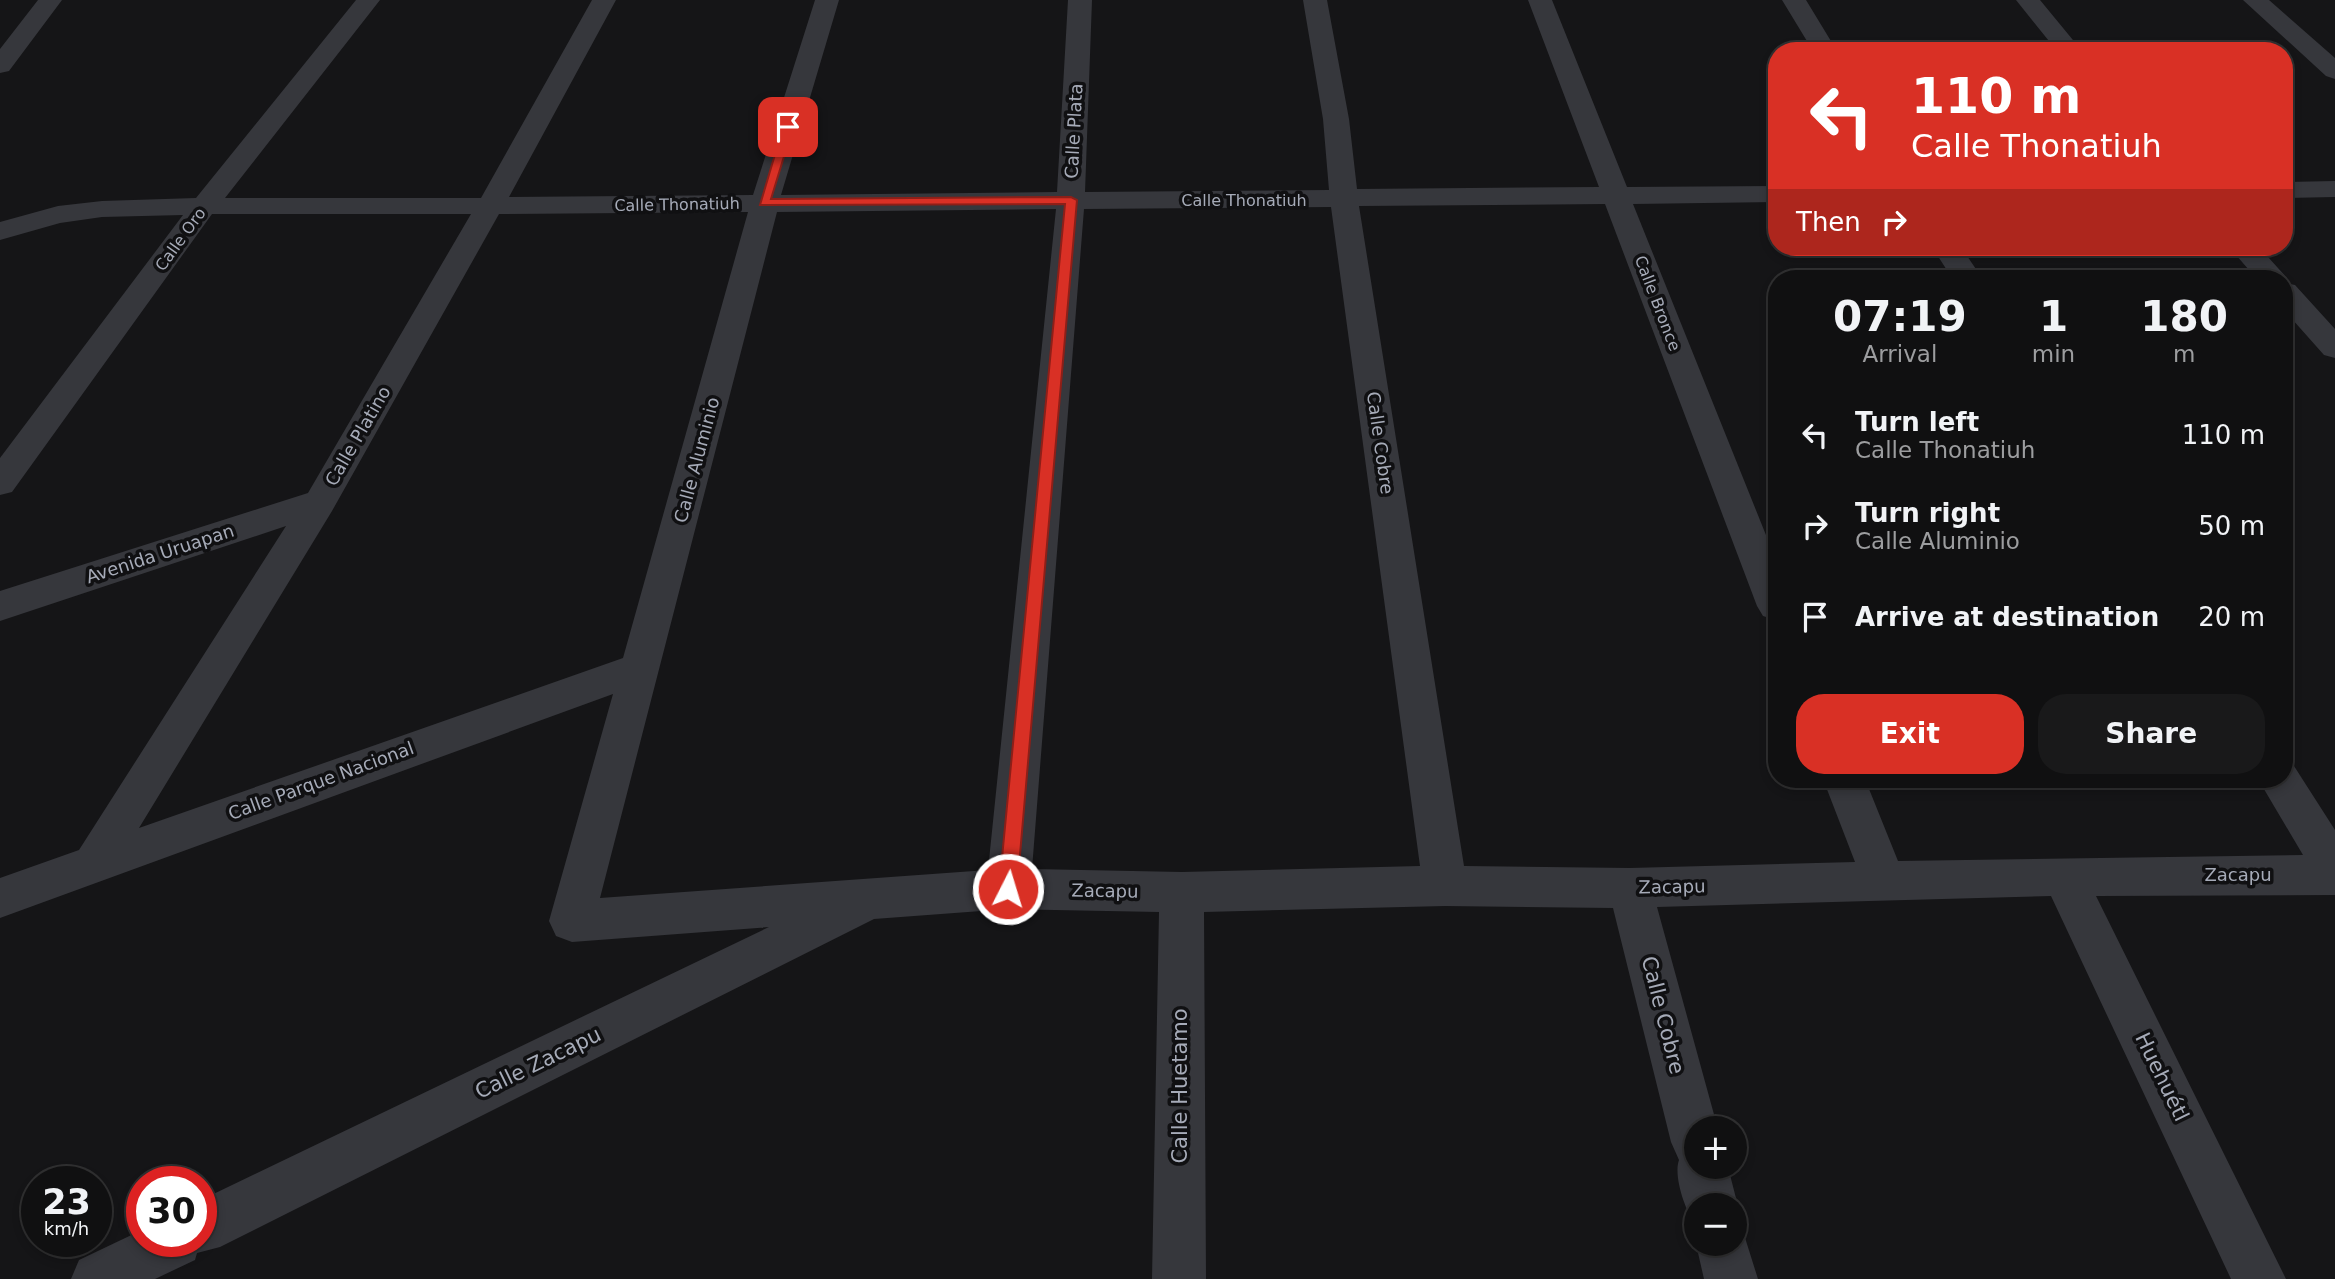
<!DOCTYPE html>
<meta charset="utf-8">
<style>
:root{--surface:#101011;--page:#19191a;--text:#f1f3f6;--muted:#9c9d9f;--line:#303031;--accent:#d93025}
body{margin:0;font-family:"DejaVu Sans",sans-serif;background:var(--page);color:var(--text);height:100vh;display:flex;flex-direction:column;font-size:26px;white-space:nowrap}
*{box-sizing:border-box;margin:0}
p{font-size:23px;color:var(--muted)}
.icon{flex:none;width:38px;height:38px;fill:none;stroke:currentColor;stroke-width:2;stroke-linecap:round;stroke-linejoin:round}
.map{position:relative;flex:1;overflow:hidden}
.sheet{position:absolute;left:1768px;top:270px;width:525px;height:518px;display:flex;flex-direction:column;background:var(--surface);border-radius:28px;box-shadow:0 4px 10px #0003,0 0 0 2px var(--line)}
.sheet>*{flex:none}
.hud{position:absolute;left:1768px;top:42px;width:525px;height:214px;border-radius:28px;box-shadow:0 4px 10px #0003,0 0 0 2px var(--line);background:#d93025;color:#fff;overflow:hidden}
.buttons{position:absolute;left:1684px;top:1116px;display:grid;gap:14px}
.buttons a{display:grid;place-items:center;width:63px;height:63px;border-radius:50%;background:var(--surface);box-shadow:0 4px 10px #0003,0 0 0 2px var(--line);font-size:35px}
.speed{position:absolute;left:21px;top:1166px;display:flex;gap:14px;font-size:35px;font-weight:700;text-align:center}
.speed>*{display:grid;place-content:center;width:91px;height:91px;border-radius:50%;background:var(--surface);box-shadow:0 4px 10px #0003,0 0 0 2px var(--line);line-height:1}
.speed small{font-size:18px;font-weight:400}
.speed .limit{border:10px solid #d22;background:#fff;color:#111}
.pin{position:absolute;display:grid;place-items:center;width:60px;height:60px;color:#fff;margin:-30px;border-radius:14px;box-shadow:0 4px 10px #0006}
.me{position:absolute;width:77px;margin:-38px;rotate:5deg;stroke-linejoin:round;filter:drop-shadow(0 0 5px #0008)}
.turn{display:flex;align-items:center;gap:24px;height:147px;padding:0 28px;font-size:32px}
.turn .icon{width:91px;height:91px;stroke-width:2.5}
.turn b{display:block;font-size:49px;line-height:60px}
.then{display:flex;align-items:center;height:66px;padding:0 28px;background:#0003;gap:14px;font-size:26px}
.eta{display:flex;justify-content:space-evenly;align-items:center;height:119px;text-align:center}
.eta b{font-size:42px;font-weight:800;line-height:49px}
.primary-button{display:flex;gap:14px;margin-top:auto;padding:14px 28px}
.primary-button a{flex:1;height:80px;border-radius:28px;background:var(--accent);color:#fff;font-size:28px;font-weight:800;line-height:80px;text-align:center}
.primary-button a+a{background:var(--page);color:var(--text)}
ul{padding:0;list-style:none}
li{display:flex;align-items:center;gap:21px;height:91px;padding:0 28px}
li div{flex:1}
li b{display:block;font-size:26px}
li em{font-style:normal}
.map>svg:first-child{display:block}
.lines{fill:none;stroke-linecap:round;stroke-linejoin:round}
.minor{fill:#36373c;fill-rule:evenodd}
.route{fill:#d93025;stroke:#8d1f18;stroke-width:2}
.labels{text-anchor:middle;stroke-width:7;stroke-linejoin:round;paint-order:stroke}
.far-street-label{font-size:16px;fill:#a6abb8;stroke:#101012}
.street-label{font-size:18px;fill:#a6abb8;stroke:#101012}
.near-street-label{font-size:21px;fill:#a6abb8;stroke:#101012}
</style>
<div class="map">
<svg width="2335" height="1279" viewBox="0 0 2335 1279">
<rect width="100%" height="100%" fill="#151517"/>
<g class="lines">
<!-- minor -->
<path class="minor" d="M38,0H62L9,71L0,73V49Z
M356,0H380L225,198H481L592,0H616L509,197L753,195L815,0H839L781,195L1057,192L1068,0H1092L1085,192L1329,190L1323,119L1303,0H1327L1349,119L1357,189L1599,187L1528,0H1552L1627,187L1776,186V202L1633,204L1776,560V620L1763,616L1757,606L1605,204L1359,206L1464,866L1630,868L1855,862L1823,779H1865L1898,861L2303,855L2258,779H2284V763L2294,766L2335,830V895L2096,896L2286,1279H2231L2051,896L1657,907L1718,1129H1696V1167H1728L1738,1206L1734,1215V1206H1696V1225C1686,1213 1673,1176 1679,1160L1671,1142L1613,908L1445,906L1204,912L1206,1279H1152L1159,912L1008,909L874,919L220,1247L197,1253L195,1260L155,1279H71L79,1260L142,1230V1241H201V1200L769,927L572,942L556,936L549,921L613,694L0,918V878L79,850L286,526L0,621V591L308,493L471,214H212L12,492L0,495V458L183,215L102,217L60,223L0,240V222L58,206L102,201L196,198ZM1331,207L1420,866L1182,872L1032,869L1084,209ZM1056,209L988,870L600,898L777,212ZM748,212L623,658L139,828L332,511L499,214Z
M1782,0H1806L1837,51H1813Z
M2016,0H2040L2082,51H2057Z
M2243,0H2269L2335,58V79L2326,76Z
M2335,181V197L2284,198V182Z
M1932,247H1961L1982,278H1952Z
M2229,247H2259L2287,278L2284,283L2295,285L2335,329V358L2324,355L2284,310V278H2256Z
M1734,1223L1741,1225L1758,1279H1704L1696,1244H1734Z"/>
</g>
<!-- route -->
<path class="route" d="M784,124L793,127L771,199L1071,197L1077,200L1017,889L1015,895L1008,897L1002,895L999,889L1065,204L760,205Z"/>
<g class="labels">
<!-- far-street labels -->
<g class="far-street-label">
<text x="1244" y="206">Calle Thonatiuh</text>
<text transform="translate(677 204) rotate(-1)" y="6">Calle Thonatiuh</text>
<text transform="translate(180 239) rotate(-54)" y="6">Calle Oro</text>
<text transform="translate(1658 303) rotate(69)" y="6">Calle Bronce</text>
</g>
<!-- street labels -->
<g class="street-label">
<text transform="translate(1074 131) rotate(-87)" y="6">Calle Plata</text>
<text transform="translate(358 436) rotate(-60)" y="6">Calle Platino</text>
<text transform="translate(1380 443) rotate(82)" y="6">Calle Cobre</text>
<text transform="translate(697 460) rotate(-75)" y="6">Calle Aluminio</text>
<text transform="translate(160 554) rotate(-18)" y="6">Avenida Uruapan</text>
<text transform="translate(321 781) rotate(-20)" y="6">Calle Parque Nacional</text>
<text x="2238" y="881">Zacapu</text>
<text transform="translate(1672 887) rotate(-1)" y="6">Zacapu</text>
<text transform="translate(1105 891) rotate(1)" y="6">Zacapu</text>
</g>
<!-- near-street labels -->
<g class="near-street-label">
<text transform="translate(1663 1015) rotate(76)" y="7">Calle Cobre</text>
<text transform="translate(538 1063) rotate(-26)" y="7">Calle Zacapu</text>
<text transform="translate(2162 1077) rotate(64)" y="7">Huehuétl</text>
<text transform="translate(1180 1086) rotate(-90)" y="7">Calle Huetamo</text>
</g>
</g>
</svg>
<div class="buttons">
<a>+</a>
<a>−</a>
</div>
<div class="speed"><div>23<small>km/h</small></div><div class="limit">30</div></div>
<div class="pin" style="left:788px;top:127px;background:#d93025"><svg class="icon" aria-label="arrive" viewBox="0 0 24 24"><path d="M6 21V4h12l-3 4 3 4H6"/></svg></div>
<svg class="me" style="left:1008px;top:889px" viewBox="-20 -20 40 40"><circle r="17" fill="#d93025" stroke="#fff" stroke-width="3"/><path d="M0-11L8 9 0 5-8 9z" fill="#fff"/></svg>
<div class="hud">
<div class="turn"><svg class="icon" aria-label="left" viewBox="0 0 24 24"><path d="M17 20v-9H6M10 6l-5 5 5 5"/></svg><div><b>110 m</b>Calle Thonatiuh</div></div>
<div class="then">Then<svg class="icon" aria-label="right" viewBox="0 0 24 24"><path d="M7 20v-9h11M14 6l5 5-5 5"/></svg></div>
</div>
<section class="sheet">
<div class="eta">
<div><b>07:19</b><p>Arrival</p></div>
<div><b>1</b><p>min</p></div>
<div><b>180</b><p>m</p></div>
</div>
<ul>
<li><svg class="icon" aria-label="left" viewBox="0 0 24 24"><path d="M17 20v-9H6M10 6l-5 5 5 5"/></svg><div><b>Turn left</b><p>Calle Thonatiuh</p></div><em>110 m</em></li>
<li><svg class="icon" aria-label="right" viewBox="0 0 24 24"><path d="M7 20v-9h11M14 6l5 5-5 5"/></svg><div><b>Turn right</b><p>Calle Aluminio</p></div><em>50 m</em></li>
<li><svg class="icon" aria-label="arrive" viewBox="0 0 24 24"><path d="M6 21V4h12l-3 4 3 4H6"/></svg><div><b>Arrive at destination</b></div><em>20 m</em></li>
</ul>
<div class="primary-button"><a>Exit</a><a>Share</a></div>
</section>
</div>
